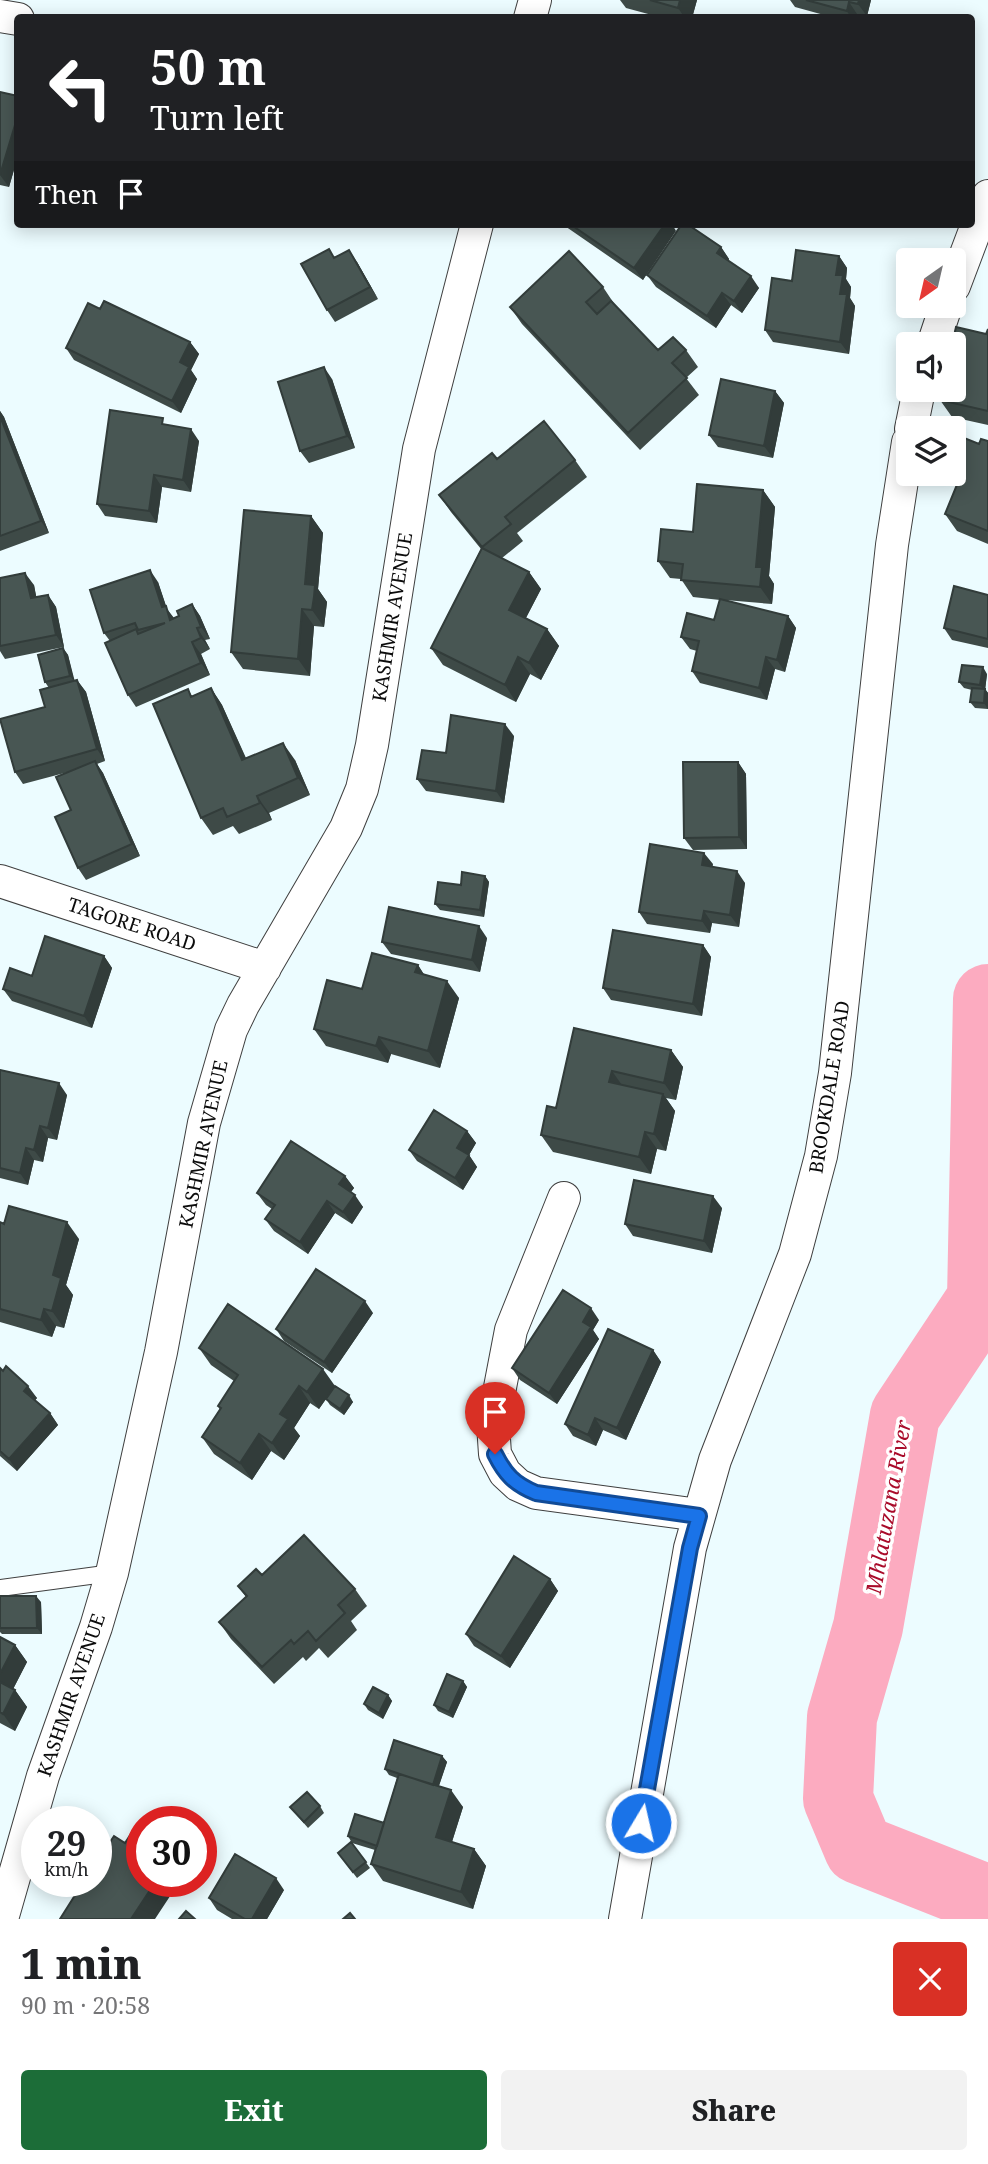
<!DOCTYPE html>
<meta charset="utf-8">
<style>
:root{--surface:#fff;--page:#f2f2f2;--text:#202124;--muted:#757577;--accent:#1c6d38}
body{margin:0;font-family:"Noto Serif",serif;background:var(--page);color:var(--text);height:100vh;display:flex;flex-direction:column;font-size:26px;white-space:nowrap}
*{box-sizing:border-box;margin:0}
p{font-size:23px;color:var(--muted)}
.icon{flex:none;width:38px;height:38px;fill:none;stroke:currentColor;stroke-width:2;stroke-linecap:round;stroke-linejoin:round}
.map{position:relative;height:1919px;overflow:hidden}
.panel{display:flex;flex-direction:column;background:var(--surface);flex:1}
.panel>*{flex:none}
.top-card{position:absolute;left:14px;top:14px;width:961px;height:214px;border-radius:7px;box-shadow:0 4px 18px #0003;background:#202124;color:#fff;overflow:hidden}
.needle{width:46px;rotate:214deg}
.controls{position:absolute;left:896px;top:248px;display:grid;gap:14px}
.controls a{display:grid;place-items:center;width:70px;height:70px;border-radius:7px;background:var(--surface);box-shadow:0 4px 18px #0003;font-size:35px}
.speed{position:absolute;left:21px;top:1806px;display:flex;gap:14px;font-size:35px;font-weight:700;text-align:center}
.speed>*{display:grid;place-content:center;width:91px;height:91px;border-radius:50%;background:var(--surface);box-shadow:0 4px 18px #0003;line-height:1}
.speed small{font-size:18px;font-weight:400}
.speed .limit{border:10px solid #d22;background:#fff;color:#111}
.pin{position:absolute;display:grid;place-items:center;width:60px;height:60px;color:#fff;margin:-72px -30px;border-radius:50% 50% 50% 0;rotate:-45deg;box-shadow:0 0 7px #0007}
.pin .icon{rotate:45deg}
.me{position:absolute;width:77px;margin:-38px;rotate:9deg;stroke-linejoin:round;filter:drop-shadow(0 0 5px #0008)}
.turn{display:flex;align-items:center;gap:24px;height:147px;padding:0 21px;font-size:32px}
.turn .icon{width:91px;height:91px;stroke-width:2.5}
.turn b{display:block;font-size:49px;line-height:60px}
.then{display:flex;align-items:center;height:66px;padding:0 21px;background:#0003;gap:14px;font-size:26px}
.round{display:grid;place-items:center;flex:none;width:74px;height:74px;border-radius:7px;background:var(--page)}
.headline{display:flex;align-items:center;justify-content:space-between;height:119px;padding:0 21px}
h1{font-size:42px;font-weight:800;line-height:52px}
.action{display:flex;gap:14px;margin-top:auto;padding:14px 21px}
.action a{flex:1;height:80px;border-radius:7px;background:var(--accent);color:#fff;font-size:28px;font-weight:800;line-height:80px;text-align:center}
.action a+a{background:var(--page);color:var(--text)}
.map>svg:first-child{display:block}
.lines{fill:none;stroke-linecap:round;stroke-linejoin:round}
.river{stroke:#fcabc0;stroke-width:70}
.service-casing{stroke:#3f3f3f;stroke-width:18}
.minor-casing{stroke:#3f3f3f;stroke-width:34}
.service{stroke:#fff;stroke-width:16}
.minor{stroke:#fff;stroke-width:32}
.wall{fill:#3e4a47}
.shaded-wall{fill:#323c3a}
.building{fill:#485653;stroke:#323c3a;stroke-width:2}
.route-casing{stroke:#114b97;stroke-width:18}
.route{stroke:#1a73e8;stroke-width:12}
.labels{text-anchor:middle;stroke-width:7;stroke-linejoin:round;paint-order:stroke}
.street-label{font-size:19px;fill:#0c0c0c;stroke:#fff}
.water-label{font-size:21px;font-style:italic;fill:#a90b2a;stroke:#fff}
</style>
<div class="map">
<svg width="988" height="1919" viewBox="0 0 988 1919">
<rect width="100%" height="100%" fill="#ecfcff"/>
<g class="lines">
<!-- river -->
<path class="river" d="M988,999L982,1299L905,1415L868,1627L842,1717L838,1799L859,1849L988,1900"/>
<defs>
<path id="service" d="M0,1588L112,1573"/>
<path id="minor" d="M0,16L18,19
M530,18L535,0
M954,286L988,196
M933,345L946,306
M911,429L919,390
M0,881L265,968
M564,1198L511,1330L493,1424L495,1454L505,1473L518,1485L536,1493L699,1515
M2,1919L43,1776L96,1627L112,1573L161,1352L204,1123L231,1030L243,1005L346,828L362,789L372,745L419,449L477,224
M625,1919L690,1548L715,1460L795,1254L821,1156L835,1073L892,545L908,442"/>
</defs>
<!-- service casing -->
<use href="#service" class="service-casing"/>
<!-- minor casing -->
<use href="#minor" class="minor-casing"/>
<!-- service -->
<use href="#service" class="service"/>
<!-- minor -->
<use href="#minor" class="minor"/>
</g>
<!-- wall -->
<path class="wall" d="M620,0H697L692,18H663L626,8Z
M790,0H871L867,16L857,14L856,18H835L795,7Z
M0,92L18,96V156L9,187L0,185Z
M562,224H672L643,280Z
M721,247L729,259L728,261L759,288L742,313L731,305L716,328L656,287L647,275Z
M839,256L847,268L846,279L851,287L850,298L855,306L849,354L773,342L765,330L792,281Z
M335,258L357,262L378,299L335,322L327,310Z
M603,287L615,305L658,350H686L698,367L686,378L699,395L640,450L522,324L510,307Z
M100,309L190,342L199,354L191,370L197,379L181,413L74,360L66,348Z
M988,329V425L952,417L940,400L986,334Z
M332,379L355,448L309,463L300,451Z
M775,391L784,403L773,458L718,447L709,435Z
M0,411L4,417L49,533L0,551Z
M168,425L199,441L191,492L162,487L157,523L105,516L97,504Z
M954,434L979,444L988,441V544L957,531L945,514L959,481L944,474H954Z
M497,459L575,460L587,477L517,533L523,541L502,558L529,572L541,589L526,618L547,629L559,646L541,680L530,674L516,702L443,665L431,648L481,549L451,512L439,495Z
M763,490L775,507L769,576L774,584L772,604L725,600L788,616L796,628L785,672L775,669L767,700L700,683L692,671L697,651L690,649L681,637L714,620L720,600L693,597L681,579L670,578L658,561L693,532Z
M311,516L323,533L318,589L327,602L324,627L314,626L310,676L243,669L231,652Z
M0,578L34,585L36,597L48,595L56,607L64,647L5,659L0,651Z
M158,582L167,609L174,619L179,616L192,604L200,616L210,639L205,640L210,649L201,654L210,675L136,707L128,695L110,641L104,633Z
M988,595V648L952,640L944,628Z
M63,648L68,655L74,681L77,680L86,692L105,761L97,764L103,773L140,856L86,880L78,868L71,810L72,771L23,784L15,772L45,707L49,688L45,682Z
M987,674L985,689L988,693V709L975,708L970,702L972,690L964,688L959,682Z
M211,688L222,705L246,758L295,760L310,795L269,813L272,820L239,834L233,826L213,835L201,818L188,689L192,696Z
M514,736L504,803L426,791L417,779L446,753Z
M738,762L746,774L747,849L693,850L684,838Z
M713,864L712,867L745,883L739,927L712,923L710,933L647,924L639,912Z
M485,876L489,882L484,917L440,910L435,904L461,885Z
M487,938L480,972L391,954L382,942Z
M703,945L711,957L702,1016L611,1000L603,988Z
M104,956L112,968L92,1028L12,1001L3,989L32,976Z
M418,965L424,975L459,998L440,1068L391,1054L388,1063L326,1046L314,1029L362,989Z
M574,1028L671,1050L683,1067L676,1100L666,1098L675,1111L666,1151L657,1149L651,1174L553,1152L541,1135L556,1108Z
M0,1070L67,1095L57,1140L48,1138L43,1162L34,1160L28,1185L0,1178Z
M467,1131L476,1143L469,1155L477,1167L463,1190L417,1161L409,1150Z
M345,1176L354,1188L351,1192L363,1207L352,1224L335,1213L308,1254L274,1231L265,1219L272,1209L266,1205L257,1193Z
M722,1208L712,1253L633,1236L625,1224Z
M0,1222L79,1239L66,1285L73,1295L64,1328L56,1326L52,1337L0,1322Z
M373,1313L332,1373L284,1341L276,1329Z
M599,1320L593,1330L599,1339L557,1404L520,1380L512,1368Z
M199,1348L335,1386L353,1402L344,1415L330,1405L326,1399L319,1409L310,1403L294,1428L300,1436L284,1460L271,1451L252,1480L214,1454L202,1437L220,1410L218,1406L234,1381L211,1365Z
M653,1350L661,1362L626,1440L603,1430L596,1446L573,1436L565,1424Z
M0,1368L37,1398L35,1400L50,1413L58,1425L17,1471L0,1456Z
M262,1575L355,1589L367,1606L351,1621L357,1630L328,1658L319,1648L306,1661L303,1657L274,1684L231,1639L219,1622L246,1597L238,1586Z
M550,1579L558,1591L510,1668L474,1646L466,1634Z
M0,1596L41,1602L42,1634H2L0,1632Z
M0,1637L15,1645L27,1662L13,1689L15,1690L27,1707L15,1731L0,1723Z
M463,1681L467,1687L453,1718L438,1711L434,1705Z
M388,1695L392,1701L383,1719L368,1710L364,1704Z
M442,1756L447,1762L439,1786L463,1807L452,1842L474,1849L486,1866L473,1909L383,1881L371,1864L375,1850L352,1843L348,1836L384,1823L397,1778L389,1775L385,1769Z
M320,1806L324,1813L308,1828L290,1807Z
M351,1842L370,1868L357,1878L338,1853Z
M284,1890L267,1919H232L217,1910L209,1898Z"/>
<!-- shaded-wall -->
<path class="shaded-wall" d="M680,0H697L692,18H685L678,8Z
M859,0H871L867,16L858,4Z
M849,2L857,14L856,18H851L847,11Z
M18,115V156L9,187L0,175Z
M665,224H672L676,231L643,280L634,268Z
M721,247L729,259L725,265L717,253Z
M349,250L357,262L378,299L370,287Z
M839,256L847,268L846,279L851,287L850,298L855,306L849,354L840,342V294L836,275Z
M751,276L759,288L742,313L734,301Z
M722,293L731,305L716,328L707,316Z
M190,342L199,354L191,370L197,379L181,413L172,401L180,362Z
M324,367L332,379L355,448L347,436Z
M775,391L784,403L773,458L764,446Z
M0,411L4,417L49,533L41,521L0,416Z
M191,429L199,441L191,492L183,480Z
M154,475L162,487L157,523L149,511Z
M763,490L775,507L769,576L774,584L772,604L760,587L756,567Z
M311,516L323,533L318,589L327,602L324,627L312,610L305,584Z
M150,570L158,582L167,609L174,618L179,632L162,607Z
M529,572L541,589L521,627L509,610Z
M25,573L34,585L39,610L31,598Z
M48,595L56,607L64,647L56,635Z
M192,604L200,616L210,639L201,627Z
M302,609L314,626L310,676L298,659Z
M788,616L796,628L785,672L777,660Z
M197,628L205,640L210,649L201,638Z
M547,629L559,646L541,680L529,663Z
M192,642L201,654L210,675L201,663Z
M63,648L68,655L75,682L70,676Z
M518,657L530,674L516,702L505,685Z
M766,657L775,669L767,700L759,688Z
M983,667L987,674L985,691L980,685Z
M77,680L86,692L105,761L97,749Z
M211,688L222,705L254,777L242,760Z
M985,689L988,693V709L984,703Z
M505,724L514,736L504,803L496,791Z
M283,743L295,760L310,795L298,778Z
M95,761L103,773L140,856L132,844Z
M738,762L746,774L747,849L739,837Z
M257,796L269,813L272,820L260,803Z
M704,853L713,864L710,877L702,865Z
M737,871L745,883L739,927L730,915Z
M485,876L489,882L484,917L480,910Z
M704,911L712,923L710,933L702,921Z
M479,926L487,938L480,972L472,960Z
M703,945L711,957L702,1016L693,1004Z
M104,956L112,968L92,1028L84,1016Z
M418,965L429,982L415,972Z
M447,981L459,998L440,1068L428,1051Z
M379,1037L391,1054L388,1063L376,1046Z
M671,1050L683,1067L676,1100L664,1083Z
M612,1071L624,1088L609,1082Z
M59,1083L67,1095L57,1140L48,1128Z
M663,1094L675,1111L666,1151L654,1134Z
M40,1126L48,1138L43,1162L34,1150Z
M467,1131L476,1143L466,1160L457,1148Z
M645,1132L657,1149L651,1174L639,1157Z
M26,1148L34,1160L28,1185L20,1173Z
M469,1155L477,1167L463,1190L455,1178Z
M345,1176L354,1188L348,1196L339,1184Z
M355,1195L363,1207L352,1224L343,1212Z
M713,1196L722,1208L712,1253L704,1241Z
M327,1201L335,1213L308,1254L300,1242Z
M67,1222L79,1239L66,1285L73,1295L64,1328L52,1311L53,1275Z
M365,1301L373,1313L332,1373L324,1362Z
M591,1308L599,1320L593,1330L599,1339L557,1404L549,1393L583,1322Z
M44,1309L56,1326L52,1337L41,1320Z
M653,1350L661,1362L626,1440L617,1428Z
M323,1369L335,1386L319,1409L307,1392Z
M28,1386L37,1398L33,1403L24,1391Z
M299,1386L310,1403L294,1428L300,1436L284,1460L272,1443L280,1414Z
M349,1395L353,1402L344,1415L340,1409Z
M50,1413L58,1425L17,1471L9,1459Z
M595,1418L603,1430L596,1446L588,1435Z
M259,1434L271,1451L252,1480L240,1463Z
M550,1579L558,1591L510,1668L501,1656Z
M36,1596L41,1602L42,1634L37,1628Z
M15,1645L27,1662L9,1697L0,1684V1674Z
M463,1681L467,1687L453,1718L449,1712Z
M15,1690L27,1707L15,1731L3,1714Z
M388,1695L392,1701L383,1719L379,1713Z
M442,1756L447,1762L437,1791L433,1785Z
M451,1790L463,1807L448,1854L436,1837Z
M474,1849L486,1866L473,1909L461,1892Z
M276,1878L284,1890L267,1919H252Z
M156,1881H180L155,1919H131Z"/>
<!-- building -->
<path class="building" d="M650,0H680L678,8Z
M806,0H859L858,4L849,2L847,11Z
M0,92L18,96V115L0,175Z
M570,224H665L634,268Z
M682,224H687L721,247L717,253L751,276L734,301L722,293L707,316L647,275Z
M329,249L334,258L349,250L370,287L327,310L301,264Z
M796,250L839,256L836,275H843L840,294H847L840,342L765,330L772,278L792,281Z
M569,251L603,287L586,302L597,314L611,301L658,350L673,337L686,350L672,363L687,378L628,433L510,307Z
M104,301L190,342L180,362L189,367L172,401L66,348L88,303L100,309Z
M956,327L986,334L988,329V411L940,400L942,390H954V345H952Z
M324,367L347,436L300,451L278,382Z
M721,379L775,391L764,446L709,435Z
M110,410L163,418L162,424L191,429L183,480L154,475L149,511L97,504Z
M0,416L41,521L0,536Z
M544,421L575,460L505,517L511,524L482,547L439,495L492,453L497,459Z
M954,434L979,444L981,439L988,441V531L945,514L963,470L954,466Z
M697,484L763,490L756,567H762L760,587L681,580L683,564L658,561L661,529L693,532Z
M244,510L311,516L305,584L315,585L314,597L312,610L302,609L298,659L231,652Z
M482,548L529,572L509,610L547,629L529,663L518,657L505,685L431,648Z
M150,570L162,607L166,606L170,620L179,616L177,611L192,604L201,627L197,628L201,638L192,642L201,663L128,695L105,643L136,629L138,634L165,623L138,630L135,623L104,633L90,590Z
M25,573L31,598L48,595L56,635L0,646V578Z
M954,586L988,595V639L944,628Z
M720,599L788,616L777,660L766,657L759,688L692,671L699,641L681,637L687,613L714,620Z
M63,648L70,676L45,682L38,655Z
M962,665L983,667L980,685L959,682Z
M77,680L97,749L15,772L0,719L45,707L40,690Z
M211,688L242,760L283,743L298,778L257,796L260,803L227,817L223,808L201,818L153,704L188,689L191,697Z
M972,688L985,689L984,703L970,702Z
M451,715L505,724L496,791L417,779L422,750L446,753Z
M95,761L132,844L78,868L55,817L71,810L56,777Z
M683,762H738L739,837L684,838Z
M650,844L704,853L702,865L737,871L730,915L704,911L702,921L639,912Z
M462,872L485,876L480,910L435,904L438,882L461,885Z
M389,907L479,926L472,960L382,942Z
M613,930L703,945L693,1004L603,988Z
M45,936L104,956L84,1016L3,989L10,968L32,976Z
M372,953L418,965L415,972L447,981L428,1051L379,1037L376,1046L314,1029L327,980L362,989Z
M574,1028L671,1050L664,1083L612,1071L609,1082L663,1094L654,1134L645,1132L639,1157L541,1135L547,1106L556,1108Z
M0,1070L59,1083L48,1128L40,1126L34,1150L26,1148L20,1173L0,1168Z
M434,1110L467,1131L457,1148L469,1155L455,1178L409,1150Z
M291,1141L345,1176L339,1184L355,1195L343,1212L327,1201L300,1242L265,1219L275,1205L257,1193Z
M634,1180L713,1196L704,1241L625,1224Z
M9,1206L67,1222L53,1275L61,1278L52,1311L44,1309L41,1320L0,1309V1222L4,1224Z
M316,1269L365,1301L324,1362L276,1329Z
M563,1290L591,1308L583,1322L591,1327L549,1393L512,1368Z
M228,1304L323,1369L307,1392L299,1386L280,1414L288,1419L272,1443L259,1434L240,1463L202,1437L221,1408L218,1406L238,1375L199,1348Z
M608,1329L653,1350L617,1428L595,1418L588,1435L565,1424Z
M6,1366L28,1386L24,1391L50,1413L9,1459L0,1451V1368L3,1371Z
M335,1386L349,1395L340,1409L326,1399Z
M304,1535L355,1589L338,1605L345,1613L316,1641L308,1631L294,1644L291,1640L262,1667L219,1622L247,1596L238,1586L256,1569L262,1575Z
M514,1556L550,1579L501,1656L466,1634Z
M0,1596H36L37,1628H0Z
M0,1637L15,1645L0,1674Z
M447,1674L463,1681L449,1712L434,1705Z
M0,1682L15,1690L3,1714L0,1712Z
M373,1687L388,1695L379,1713L364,1704Z
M394,1740L442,1756L433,1785L385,1769Z
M399,1774L451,1790L436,1837L474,1849L461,1892L371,1864Z
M307,1792L320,1806L304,1822L290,1807Z
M355,1814L384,1823L377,1846L348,1836Z
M134,1829L142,1834V1881H156L131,1919H60L84,1881H96V1863L114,1836L125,1843Z
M351,1842L366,1862L353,1872L338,1853Z
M235,1854L276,1878L252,1919H245L209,1898Z
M186,1911L195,1919H179Z
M350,1913L355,1919H343Z"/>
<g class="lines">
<defs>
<path id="route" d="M495,1454C505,1474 514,1484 536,1493L699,1516L690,1548L641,1823"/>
</defs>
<!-- route casing -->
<use href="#route" class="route-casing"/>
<!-- route -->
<use href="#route" class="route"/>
</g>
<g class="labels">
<!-- street labels -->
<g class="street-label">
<text transform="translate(392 617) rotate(-81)" y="7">KASHMIR AVENUE</text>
<text transform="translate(132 924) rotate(18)" y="7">TAGORE ROAD</text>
<text transform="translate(829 1087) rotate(-81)" y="7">BROOKDALE ROAD</text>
<text transform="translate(203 1144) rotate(-78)" y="7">KASHMIR AVENUE</text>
<text transform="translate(71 1695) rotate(-71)" y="7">KASHMIR AVENUE</text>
</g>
<!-- water labels -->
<g class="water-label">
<text transform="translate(889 1507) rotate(-80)" y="7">Mhlatuzana River</text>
</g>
</g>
</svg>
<div class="controls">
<a><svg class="needle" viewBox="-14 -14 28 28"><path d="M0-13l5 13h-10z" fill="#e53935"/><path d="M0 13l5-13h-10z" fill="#757577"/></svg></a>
<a><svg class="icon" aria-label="sound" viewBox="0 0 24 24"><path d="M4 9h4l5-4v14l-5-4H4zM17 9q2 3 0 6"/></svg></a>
<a><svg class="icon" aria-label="layers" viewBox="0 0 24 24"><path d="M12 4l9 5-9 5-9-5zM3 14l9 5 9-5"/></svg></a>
</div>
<div class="speed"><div>29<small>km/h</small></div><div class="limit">30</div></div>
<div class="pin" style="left:495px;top:1454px;background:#d93025"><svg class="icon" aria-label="arrive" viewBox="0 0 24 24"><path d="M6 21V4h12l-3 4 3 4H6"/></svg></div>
<svg class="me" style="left:641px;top:1823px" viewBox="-20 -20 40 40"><circle r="17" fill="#1a73e8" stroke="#fff" stroke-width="3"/><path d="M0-11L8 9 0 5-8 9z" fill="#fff"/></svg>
<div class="top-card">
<div class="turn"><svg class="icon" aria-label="left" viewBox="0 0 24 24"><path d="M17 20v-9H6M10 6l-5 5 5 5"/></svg><div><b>50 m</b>Turn left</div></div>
<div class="then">Then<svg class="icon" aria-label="arrive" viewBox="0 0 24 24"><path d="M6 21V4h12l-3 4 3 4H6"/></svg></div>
</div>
</div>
<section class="panel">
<div class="headline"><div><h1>1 min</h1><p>90 m · 20:58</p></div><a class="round" style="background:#d93025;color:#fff"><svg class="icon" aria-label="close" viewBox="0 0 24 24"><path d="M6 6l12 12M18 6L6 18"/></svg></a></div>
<div class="action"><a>Exit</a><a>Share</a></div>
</section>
